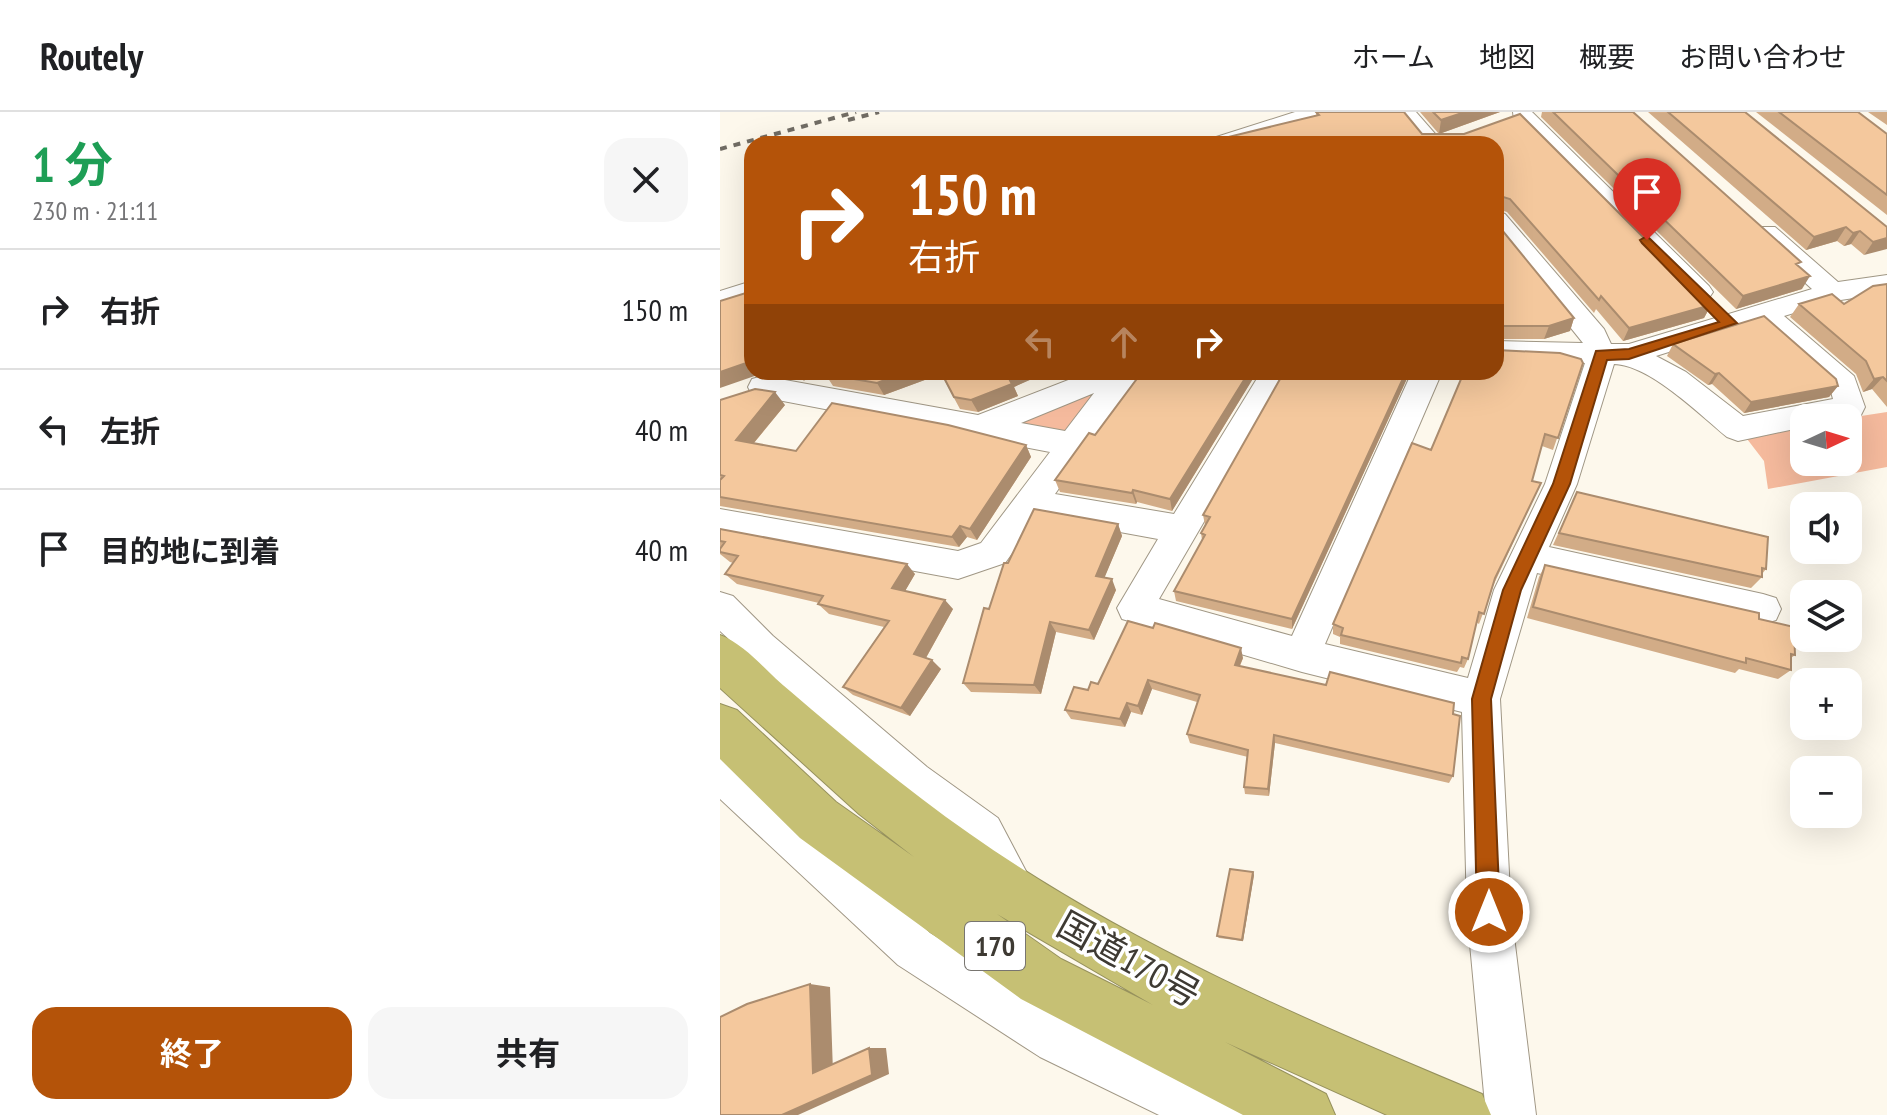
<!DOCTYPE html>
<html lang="ja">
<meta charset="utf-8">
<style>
:root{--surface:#fff;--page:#f6f6f6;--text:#202124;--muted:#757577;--line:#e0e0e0;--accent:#b45309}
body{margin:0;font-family:"PT Sans Narrow","Noto Sans JP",sans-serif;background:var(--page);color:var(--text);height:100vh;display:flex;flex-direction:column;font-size:30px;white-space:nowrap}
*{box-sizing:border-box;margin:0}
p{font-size:26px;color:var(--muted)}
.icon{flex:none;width:44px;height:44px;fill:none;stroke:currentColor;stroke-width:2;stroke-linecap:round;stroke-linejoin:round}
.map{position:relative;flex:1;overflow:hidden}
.drawer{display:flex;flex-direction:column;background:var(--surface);width:720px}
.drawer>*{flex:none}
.guide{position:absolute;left:24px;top:24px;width:760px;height:244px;border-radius:24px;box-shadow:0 8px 32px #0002;background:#b45309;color:#fff;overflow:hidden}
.needle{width:52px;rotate:86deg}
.buttons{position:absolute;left:1070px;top:292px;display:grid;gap:16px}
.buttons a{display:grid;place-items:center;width:72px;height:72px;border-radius:16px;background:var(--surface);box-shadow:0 8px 32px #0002;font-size:40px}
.pin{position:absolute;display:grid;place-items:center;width:68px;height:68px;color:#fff;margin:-82px -34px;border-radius:50% 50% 50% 0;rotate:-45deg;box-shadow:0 0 8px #0007}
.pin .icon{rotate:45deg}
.me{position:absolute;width:88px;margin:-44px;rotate:0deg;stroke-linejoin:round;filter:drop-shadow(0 0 6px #0008)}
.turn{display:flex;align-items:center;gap:28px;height:168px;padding:0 32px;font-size:36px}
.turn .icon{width:104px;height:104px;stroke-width:2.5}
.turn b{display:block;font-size:56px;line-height:68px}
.lanes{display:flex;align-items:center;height:76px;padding:0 32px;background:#0003;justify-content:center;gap:40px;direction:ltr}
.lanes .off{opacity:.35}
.round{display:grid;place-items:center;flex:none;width:84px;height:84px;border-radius:24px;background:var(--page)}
.summary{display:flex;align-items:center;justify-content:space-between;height:136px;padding:0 32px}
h1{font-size:48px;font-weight:700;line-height:60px;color:#1e9e55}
.button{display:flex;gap:16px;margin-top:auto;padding:16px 32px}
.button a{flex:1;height:92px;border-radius:24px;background:var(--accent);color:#fff;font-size:32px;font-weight:700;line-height:92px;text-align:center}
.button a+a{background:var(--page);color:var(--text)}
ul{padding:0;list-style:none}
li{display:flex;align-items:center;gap:24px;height:120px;padding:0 32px;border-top:2px solid var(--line)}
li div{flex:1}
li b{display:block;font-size:30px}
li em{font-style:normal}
header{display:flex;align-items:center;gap:48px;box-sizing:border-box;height:112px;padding:0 40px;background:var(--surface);border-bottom:2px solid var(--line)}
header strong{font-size:38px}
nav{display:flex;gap:44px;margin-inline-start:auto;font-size:28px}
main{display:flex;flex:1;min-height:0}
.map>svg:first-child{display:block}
.green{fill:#f5ba9d}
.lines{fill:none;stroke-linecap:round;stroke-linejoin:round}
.street-casing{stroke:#a09785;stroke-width:2}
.highway-casing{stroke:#96915d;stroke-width:2}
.street{fill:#fff;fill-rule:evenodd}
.highway{fill:#c6c074;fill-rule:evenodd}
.rail{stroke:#716c64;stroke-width:4;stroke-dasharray:7 7;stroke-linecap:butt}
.wall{fill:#d2ac87}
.shaded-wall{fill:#ab8c6e}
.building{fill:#f4c89d;stroke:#ab8c6e;stroke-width:2}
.route{fill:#b45309;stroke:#753606;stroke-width:2}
.labels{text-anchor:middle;stroke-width:7;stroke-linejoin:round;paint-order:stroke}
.shield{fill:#fff;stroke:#787570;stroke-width:2}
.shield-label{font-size:28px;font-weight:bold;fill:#3e3a33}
.near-street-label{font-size:36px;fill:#3e3a33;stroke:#fff}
</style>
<header>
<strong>Routely</strong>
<nav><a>ホーム</a><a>地図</a><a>概要</a><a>お問い合わせ</a></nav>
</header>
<main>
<section class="drawer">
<div class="summary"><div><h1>1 分</h1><p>230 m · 21:11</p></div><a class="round"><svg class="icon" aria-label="close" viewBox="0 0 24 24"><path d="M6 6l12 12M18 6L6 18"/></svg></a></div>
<ul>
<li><svg class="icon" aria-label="right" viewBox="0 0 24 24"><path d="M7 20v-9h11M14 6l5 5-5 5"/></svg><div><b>右折</b></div><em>150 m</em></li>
<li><svg class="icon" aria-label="left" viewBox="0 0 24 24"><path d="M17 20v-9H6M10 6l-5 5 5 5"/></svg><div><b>左折</b></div><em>40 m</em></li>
<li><svg class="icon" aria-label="arrive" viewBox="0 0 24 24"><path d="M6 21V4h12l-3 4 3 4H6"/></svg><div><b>目的地に到着</b></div><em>40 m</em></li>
</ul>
<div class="button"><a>終了</a><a>共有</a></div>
</section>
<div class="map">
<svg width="1167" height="1003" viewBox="0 0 1167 1003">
<rect width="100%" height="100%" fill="#fdf8ec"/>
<!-- green -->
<path class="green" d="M393,265L348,328L281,311Z
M1167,300V355L1048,377L1044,349L1024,323L1084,313V350H1128V306Z"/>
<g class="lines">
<defs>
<path id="street" d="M575,0H609L606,5L521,32H486L490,27Z
M673,0H696L724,32H700Z
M793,0H812L989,174L993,180L989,186H969L794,8Z
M776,99L785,102L884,217L891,232H909L1092,177L1037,127L1033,121L1037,115H1055L1118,170L1167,163V181L1114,189L1064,204L1134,264L1145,295L1141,303L1128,306H1084V315L1018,329L1007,325C979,302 930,253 894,252L857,372L829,435L1043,482L1056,486L1061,497L1056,508L1043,512L817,461L780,587L791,800L816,1003H766L747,800L742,600L582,560L402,507L397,496L438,427L318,405L285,451L238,467L0,423V397L238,439L261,431L330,340L32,283L28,275L32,267L43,264L258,303L369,260H421L335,382L454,402L541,260H571L439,487L572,524L692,260H722L605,532L748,566L774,478L825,372L865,251L776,249V229L863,231L776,123ZM1038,212L1110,276L1113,287L1023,304L966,260L936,244ZM374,281L345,319L301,311Z
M32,169V188L0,198V179Z
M0,480L13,484L53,524L207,655L278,706L317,780L310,795L295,802L280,795L248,736L179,683L0,519Z
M0,640L14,646L210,821L354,911L467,965L569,978L587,985L594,1003H439L320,945L178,853L0,687Z"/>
<path id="highway" d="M0,523C27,533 47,561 70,579C128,629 187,678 250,722C408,833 585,908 762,982L771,1003H667L505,930L606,982L615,1003H523L301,887L80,726L0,647V592L17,598L116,690L194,745L139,702L0,576ZM277,802L433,893L341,847Z"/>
</defs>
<!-- street casing -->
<use href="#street" class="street-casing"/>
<!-- highway casing -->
<use href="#highway" class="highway-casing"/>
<!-- street -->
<use href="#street" class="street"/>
<!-- highway -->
<use href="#highway" class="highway"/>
<!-- rail -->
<path class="rail" d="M128,8L159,0
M0,37L136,0"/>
</g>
<!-- wall -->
<path class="wall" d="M596,0H684L702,22H744L800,2L991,193L984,206L903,229L876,197L874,201L787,100L777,97V112L854,206L850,219L824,227H777V238L840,241L861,247L863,251L833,338L822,334L812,369L821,371L774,472L759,512L756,510L748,547L744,556L740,555L737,560L620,532V525L613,522V512L692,331L711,338L744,260H776V32H508V25L596,4Z
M700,0H780L719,22Z
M822,0H913L1079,154L1082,177L1016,197L821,5Z
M928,0H1025L1165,115L1144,143L1131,132L1124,134L1117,129L1086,138Z
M1036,0H1138L1167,22V103Z
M1148,0H1167V13Z
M1167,172V295L1152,277L1143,280L1136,262L1070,205L1079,192H1124Z
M953,232L1118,274L1109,285L1024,301L992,272L988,273L947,244Z
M104,260L322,262L294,275L298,284L258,300L240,297L221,262L164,283L113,274Z
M418,260H537L452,399L417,390L416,392L340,380L335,368L375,323L419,264Z
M564,260H690L572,517L456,489L454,479L482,428L481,421L485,413L483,403Z
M0,288L65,293L34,331L76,339L306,333L311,345L257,428L247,425L239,435L0,394Z
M857,380L1046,457L1042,462V465L1031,476L833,433Z
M398,412L402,424L384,466L396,478L374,528L336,520L321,582L251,580L243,571L269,497L288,451Z
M0,418L195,462L185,479L233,497L206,546L221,557L190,604L133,583L123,575L164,515L109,502L98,492L99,491L17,472L5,462L13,451L10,450L0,442Z
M825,453L1039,507L1075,543L1071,546V558L1058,567L1019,557L1015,561L807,506L819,465Z
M523,546L520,554L733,602V664L729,671L555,631L549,684L525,682L524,675L528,645L470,631L467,622L477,590L432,577L422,603L411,600L405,615L351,607L345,598L368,578L378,572Z
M534,763L523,829L499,826L497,824Z"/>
<!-- shaded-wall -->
<path class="shaded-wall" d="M745,0H780L719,22L721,8Z
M1126,115L1117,129L1086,138L1094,125Z
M1140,119L1131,132L1124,134L1133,121Z
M1167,126V137L1144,143L1153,130Z
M1090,164L1082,177L1016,197L1023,184Z
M991,193L984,206L903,229L909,216Z
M854,206L850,219L824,227L829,214Z
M32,249V260H46L0,276V260Z
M77,260H91L84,269Z
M186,260H220L221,262L164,283L157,271Z
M294,260H328L294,275L298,284L258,300L251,288L287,263Z
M529,260H537L452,399L450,387Z
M686,260H690L572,517V507Z
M999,261L992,272L988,273L995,262Z
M1163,265L1152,277L1143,280L1154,267Z
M1118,274L1109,285L1024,301L1031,290Z
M55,280L65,293L27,339L16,328Z
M306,333L311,345L257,428L250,417Z
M413,378L417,390L416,392L412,381Z
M398,412L402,424L381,474L376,464Z
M240,414L247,425L239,435L232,425Z
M187,452L195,462L181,486L172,476Z
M392,467L396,478L374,528L369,518Z
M225,488L233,497L203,551L194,542Z
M330,510L336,520L321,582L314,573Z
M521,536L523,546L516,562L515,553Z
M212,548L221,557L190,604L181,596Z
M428,568L432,577L422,603L418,594Z
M407,591L411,600L405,615L400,607Z
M554,623L555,631L549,684L548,677Z
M533,760L534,763L523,829L522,828Z
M90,872L110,875L113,960L93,961Z
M149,936H166L169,962L78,1003H62Z"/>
<!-- building -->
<path class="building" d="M596,0H684L702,22H744L800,2L991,193L909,216L881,184L879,188L790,87L777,83V112L854,206L829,214H777V238L840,241L861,247L863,251L838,326L825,322L812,369L821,371L775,466L764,502L759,500L748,547L742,545L741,551L621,523L623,516L613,512L692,331L711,338L744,260H776V32H513L508,25L599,3Z
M713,0H745L721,8Z
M833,0H913L1081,150L1076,152L1090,164L1023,184Z
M948,0H1025L1167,115V126L1153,130L1140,119L1133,121L1126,115L1094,125Z
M1059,0H1138L1167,22V83Z
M1167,172V269L1163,265L1154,267L1146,249L1079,192L1112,182L1124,192L1153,174Z
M32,179V249L0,260V189Z
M1044,204L1116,267L1118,274L1031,290L999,261L995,262L953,232Z
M104,260H186L157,271L105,262Z
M221,260H294L287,263L292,272L251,288L234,285Z
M422,260H529L450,387L413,378L412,381L335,368L369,321L375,323Z
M564,260H686L572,507L454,479L485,423L481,421L490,405L483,403Z
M35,277L55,280L16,328L76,339L112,291L228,313L306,333L250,417L240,414L232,425L0,385V368L4,364L0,363V288Z
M857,380L1048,425L1046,457L1042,456V465L839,421Z
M314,397L398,412L376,464L392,467L369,518L330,510L314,573L243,571L264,496L269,497L284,451H288Z
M0,417L187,452L172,476L225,488L194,542L212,548L181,596L123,575L169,509L98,492L103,484L5,462L18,444L0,440V437L5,430L0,429Z
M825,453L1039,501V507L1074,515L1075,543L1071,542V558L1026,546V551L813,495Z
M408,509L433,516L435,511L521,536L515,553L606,573L610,560L734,591L733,602L740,604L733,664L554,623L548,677L524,675L528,638L467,622L480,583L428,568L418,594L407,591L400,607L345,598L354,575L368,578L371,570L378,572Z
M510,757L533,760L522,828L497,824Z
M90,872L93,961L149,936L152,963L62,1003H0V905L27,892Z"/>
<!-- route -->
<path class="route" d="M927,124L1017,211L909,247L887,248L850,372L801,478L771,587L780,800L776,808L769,811L761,808L757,800L752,587L783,478L833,372L876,239L909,237L999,210L922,131L920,128Z"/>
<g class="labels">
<!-- shield labels -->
<rect class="shield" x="245" y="810" width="60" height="48" rx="6"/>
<g class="shield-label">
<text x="275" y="844">170</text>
</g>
<!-- near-street labels -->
<g class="near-street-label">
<text transform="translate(409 847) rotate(29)" y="13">国道170号</text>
</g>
</g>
</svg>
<div class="buttons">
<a><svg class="needle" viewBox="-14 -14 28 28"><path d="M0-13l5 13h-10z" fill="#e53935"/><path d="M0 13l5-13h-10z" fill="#757577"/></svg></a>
<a><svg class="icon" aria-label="sound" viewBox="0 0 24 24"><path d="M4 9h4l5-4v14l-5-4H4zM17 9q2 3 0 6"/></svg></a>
<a><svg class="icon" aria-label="layers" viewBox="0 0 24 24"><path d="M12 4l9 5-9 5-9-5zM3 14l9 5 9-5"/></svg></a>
<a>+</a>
<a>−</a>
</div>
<div class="pin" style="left:927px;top:128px;background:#d93025"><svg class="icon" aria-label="arrive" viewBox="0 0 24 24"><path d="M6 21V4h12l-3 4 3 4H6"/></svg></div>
<svg class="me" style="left:769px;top:800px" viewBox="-20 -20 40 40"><circle r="17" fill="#b45309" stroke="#fff" stroke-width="3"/><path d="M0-11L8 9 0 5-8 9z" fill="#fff"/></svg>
<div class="guide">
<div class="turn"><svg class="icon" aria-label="right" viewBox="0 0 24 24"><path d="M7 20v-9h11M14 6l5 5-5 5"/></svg><div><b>150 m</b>右折</div></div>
<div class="lanes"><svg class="icon off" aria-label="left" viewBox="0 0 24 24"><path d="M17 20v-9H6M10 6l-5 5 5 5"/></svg><svg class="icon off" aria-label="ahead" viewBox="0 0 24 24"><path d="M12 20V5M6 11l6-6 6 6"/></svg><svg class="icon" aria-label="right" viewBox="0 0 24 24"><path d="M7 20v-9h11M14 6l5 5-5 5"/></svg></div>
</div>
</div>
</main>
